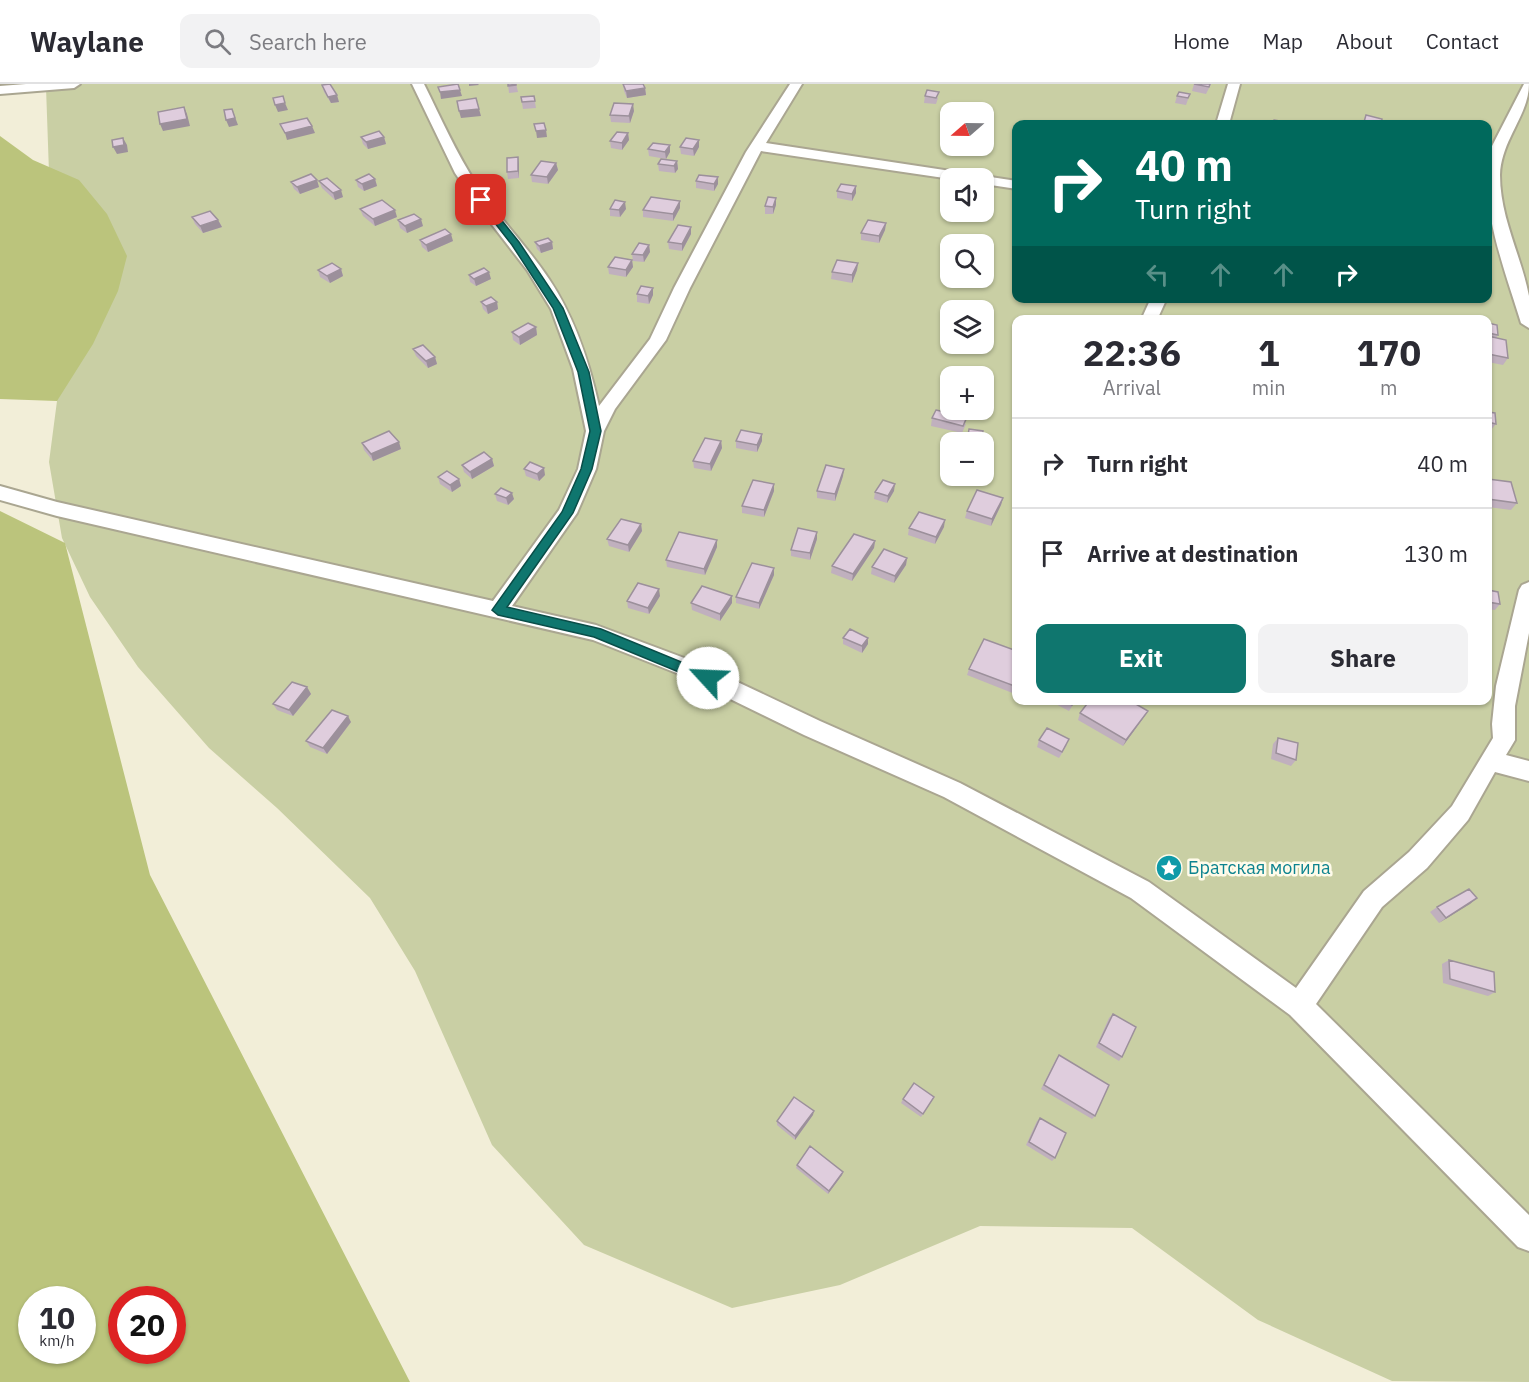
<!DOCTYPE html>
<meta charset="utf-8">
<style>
:root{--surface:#fff;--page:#f2f2f3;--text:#2b2b33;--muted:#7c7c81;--line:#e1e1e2;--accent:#0f766e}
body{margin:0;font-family:"IBM Plex Sans",sans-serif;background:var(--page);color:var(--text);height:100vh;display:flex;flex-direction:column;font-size:22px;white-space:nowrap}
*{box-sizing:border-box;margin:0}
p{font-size:20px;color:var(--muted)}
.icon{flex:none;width:33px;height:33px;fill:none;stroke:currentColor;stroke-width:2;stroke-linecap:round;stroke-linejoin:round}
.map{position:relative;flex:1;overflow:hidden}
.sheet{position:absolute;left:1012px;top:231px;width:480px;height:390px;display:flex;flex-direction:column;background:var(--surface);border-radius:12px;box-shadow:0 2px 4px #0004}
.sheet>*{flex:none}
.hud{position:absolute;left:1012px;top:36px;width:480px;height:183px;border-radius:12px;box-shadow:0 2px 4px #0004;background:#00695c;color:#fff;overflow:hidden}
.needle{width:39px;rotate:250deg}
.tools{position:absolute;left:940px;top:18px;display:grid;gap:12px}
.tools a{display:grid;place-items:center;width:54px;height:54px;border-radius:12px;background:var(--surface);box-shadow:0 2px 4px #0004;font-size:30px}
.speed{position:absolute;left:18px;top:1202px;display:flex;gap:12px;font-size:30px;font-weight:700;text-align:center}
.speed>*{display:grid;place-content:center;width:78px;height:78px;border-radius:50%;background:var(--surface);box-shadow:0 2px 4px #0004;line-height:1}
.speed small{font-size:15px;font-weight:400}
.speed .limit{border:9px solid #d22;background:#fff;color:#111}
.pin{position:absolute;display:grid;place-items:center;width:51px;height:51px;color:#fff;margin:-26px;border-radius:12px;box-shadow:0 3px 9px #0006}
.me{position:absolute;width:66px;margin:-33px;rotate:295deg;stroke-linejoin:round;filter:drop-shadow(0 0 4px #0008)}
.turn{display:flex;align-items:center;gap:21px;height:126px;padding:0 24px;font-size:27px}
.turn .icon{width:78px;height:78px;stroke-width:2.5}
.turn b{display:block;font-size:42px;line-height:51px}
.lanes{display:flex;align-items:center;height:57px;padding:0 24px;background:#0003;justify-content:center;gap:30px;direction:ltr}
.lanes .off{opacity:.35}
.eta{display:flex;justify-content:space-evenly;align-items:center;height:102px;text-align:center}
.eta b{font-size:36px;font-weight:700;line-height:42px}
.action{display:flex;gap:12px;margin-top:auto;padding:12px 24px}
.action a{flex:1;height:69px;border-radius:12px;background:var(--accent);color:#fff;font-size:24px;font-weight:700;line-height:69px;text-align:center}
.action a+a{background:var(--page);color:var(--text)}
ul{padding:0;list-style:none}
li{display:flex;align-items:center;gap:18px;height:90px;padding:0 24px;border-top:2px solid var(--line)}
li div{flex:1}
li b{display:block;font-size:22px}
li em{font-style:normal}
header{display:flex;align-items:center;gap:36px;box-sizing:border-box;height:84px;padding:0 30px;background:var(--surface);border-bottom:2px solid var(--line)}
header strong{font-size:28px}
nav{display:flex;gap:33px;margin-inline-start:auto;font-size:21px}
.search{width:420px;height:54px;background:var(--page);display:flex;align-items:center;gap:15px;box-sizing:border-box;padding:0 21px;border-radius:12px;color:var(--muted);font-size:22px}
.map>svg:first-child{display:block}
.green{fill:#c9cfa4;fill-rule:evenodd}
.forest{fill:#bbc47c;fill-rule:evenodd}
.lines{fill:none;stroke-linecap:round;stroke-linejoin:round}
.lane-casing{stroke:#aaa691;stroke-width:4}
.lane{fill:#fff;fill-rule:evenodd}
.wall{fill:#c0b0be}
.shaded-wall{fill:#9c909b}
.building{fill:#dfcddd;stroke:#9c909b;stroke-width:1.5}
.route{fill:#0f766e;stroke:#0a4d48;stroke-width:1.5}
.labels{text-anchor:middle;stroke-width:5;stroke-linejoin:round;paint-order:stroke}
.culture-label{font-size:18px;fill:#0d838f;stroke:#fffbea;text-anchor:start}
</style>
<header>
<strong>Waylane</strong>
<div class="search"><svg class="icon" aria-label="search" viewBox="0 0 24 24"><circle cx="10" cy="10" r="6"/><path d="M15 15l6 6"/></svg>Search here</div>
<nav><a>Home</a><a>Map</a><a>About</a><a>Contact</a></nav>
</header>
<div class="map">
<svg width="1529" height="1298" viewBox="0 0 1529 1298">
<rect width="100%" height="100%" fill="#f2eed8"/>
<!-- green -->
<path class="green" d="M0,0H1529V1298L1392,1297L1258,1236L1132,1144L980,1142L840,1201L732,1224L584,1161L492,1061L415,887L370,814L277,724L209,664L138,583L90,513L62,454L49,378L57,317L46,3L0,6ZM951,28H984V62H951ZM1017,40H1488V214H1017ZM951,94H984V128H951ZM951,160H984V194H951ZM951,226H984V260H951ZM1017,236H1488V616H1017ZM951,292H984V326H951ZM951,358H984V392H951Z"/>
<!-- forest -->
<path class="forest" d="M0,52L33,76L79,96L107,130L127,172L118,207L93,260L57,317L0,315Z
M0,427L65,459L150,791L410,1298H0ZM32,1215H82V1266H32ZM122,1215H172V1266H122Z"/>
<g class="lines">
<defs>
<path id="lane" d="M26,0H80L74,4L0,10V2Z
M412,0H424C441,34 456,69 477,101C499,134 527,162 549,195C575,234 589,277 599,322L650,255L674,204L746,68L790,0H802L766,59L1017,97V105L984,100V94L951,95L761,67L690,204L666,256L615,325L604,347L596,385L577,429L512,522L596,541L695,578L820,637L960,699L1149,798L1296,904L1364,807L1409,768L1452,722L1493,654L1492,640L1496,602L1519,506L1522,501L1529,498V549L1515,622V656L1506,671L1529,677V697L1495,688L1468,736L1427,784L1382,823L1316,920L1529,1131V1167L1518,1163L1290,931L1131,814L944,713L804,651L679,590L593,556L57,432L0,416V402L57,418L493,517L559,426L578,385L586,347L573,285L551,225L527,186L476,120L455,89Z
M1228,0H1240L1229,40H1216Z
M1524,0H1529C1529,31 1501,56 1500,91C1500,134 1521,171 1529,212C1529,222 1529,234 1529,244L1521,239C1506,189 1476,115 1491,64Z
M1151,214H1167L1157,236H1141Z"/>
</defs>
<!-- lane casing -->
<use href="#lane" class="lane-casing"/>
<!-- lane -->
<use href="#lane" class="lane"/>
</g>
<!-- wall -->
<path class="wall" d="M508,0H516L518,8L509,9Z
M623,0L645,4L646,11L627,14L624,7Z
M1194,0H1211L1206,10L1192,7Z
M322,1L339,18L331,19L324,8Z
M927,6L938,14L936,20L924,19L925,12Z
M1190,10L1186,21L1175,19L1177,12Z
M534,12L536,24L523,25L521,13Z
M634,27L630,39L611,38L610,31Z
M1366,31L1381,40H1362Z
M628,49L629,56L622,66L611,64L610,57Z
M361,53H384L386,60L368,65L363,60Z
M699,56V63L694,72L681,70L680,63Z
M670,61V68L666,75L649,72L648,65Z
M677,77L678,85L675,89L659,87L658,80Z
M556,79L558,86L548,100L532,98L531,91Z
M519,80V94L508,95L507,88Z
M375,95L377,102L364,107L358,103L356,96Z
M317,96L319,103L300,110L294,105L291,98Z
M319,97L343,113L335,116L322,104Z
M696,97L718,100L714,107L696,104Z
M856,102V109L852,117L837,114V107Z
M776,114V121L773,130H765V122Z
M680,117V124L673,137L643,133V126Z
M360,125L397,133L375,142L363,132Z
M610,125H626L620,133L610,132Z
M192,133L218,136L222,143L203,149L195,140Z
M398,136L423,142L407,149L400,144Z
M886,139L885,146L879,159L861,156V149Z
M691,143V150L682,167L669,165L668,158Z
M420,156L453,157L428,168L422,163Z
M535,158H552L553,165L541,169L537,165Z
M649,161L650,168L644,178L633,177L632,170Z
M632,176L633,183L626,193L609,190L608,183Z
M858,179L857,186L852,199L831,195L832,188Z
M341,185L343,192L330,199L320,193L318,186Z
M469,191L491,195L476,202L470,198Z
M637,210L653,211L649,220L637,218Z
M1373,214H1385L1384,216Z
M481,218H497L498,225L488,230L483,225Z
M1488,239L1498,251L1496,254L1508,274L1503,281L1488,278Z
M536,243L537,251L520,261L513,256L512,248Z
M413,265L435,273L437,280L428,284L416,272Z
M951,292V317L940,314L941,307Z
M1488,328L1496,340L1490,347L1488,346Z
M932,334L966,340L962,349L931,342Z
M762,350V357L757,368L736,364V357Z
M721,357L722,364L711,387L694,384L693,377Z
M362,359L401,365L373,377L364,366Z
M492,375L494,382L472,395L464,388L462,381Z
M524,385L545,391L539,397L526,392Z
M843,392L835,417L817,414V407Z
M438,393L459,395L461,402L452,408L440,400Z
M1488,395L1517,419L1511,426L1488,423Z
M774,400V407L764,433L742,429V422Z
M894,407L887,419L874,415L875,408Z
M495,410L514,415L508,421L497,417Z
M1003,414L1001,421L991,442L965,434L967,427Z
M641,440L642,447L629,468L609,462L607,455Z
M944,443L935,460L908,451L909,444Z
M817,448V455L810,476L791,472V466Z
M717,456V463L705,491L667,483L666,476Z
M875,457L874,464L852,497L831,489L832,482Z
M907,474L906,481L894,499L871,490L872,483Z
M774,484V491L759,525L736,519V513Z
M1488,506L1500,520L1495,526L1488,525Z
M660,512L649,530L628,524L627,517Z
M691,519H732L720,537L692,526Z
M843,554L868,560L862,569L843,560Z
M1017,567V606L1015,610L967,591L969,585Z
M307,603L311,610L293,632L277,626L273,620Z
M1048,616H1076L1069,627Z
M1148,627L1144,633L1123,662L1078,636L1080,629Z
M351,638L327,670L310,663L306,657Z
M1278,654L1296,676L1291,682L1271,675L1273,660Z
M1039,656L1067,661L1059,674L1037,663Z
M1477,814L1439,839L1430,828L1437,823Z
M1449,876L1495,908L1488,912L1443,899L1442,880Z
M1113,930L1122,973L1119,977L1096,963L1109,934Z
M1059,971L1095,1032L1092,1035L1041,1005L1056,975Z
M903,1015L932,1017L921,1033L901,1019Z
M813,1031L795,1056L777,1041V1037Z
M1040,1034L1055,1074L1052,1077L1026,1061L1037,1037Z
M797,1081L843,1088L842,1091L828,1110L796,1084Z"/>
<!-- shaded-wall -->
<path class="shaded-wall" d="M469,0H478L479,1L469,2Z
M645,4L646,11L627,14L626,7Z
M460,6L462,12L441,15L440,8Z
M337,11L339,18L331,19L328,13Z
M285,19L288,26L278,28L275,21Z
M633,20L634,27L630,39L629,32Z
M184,23L187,30L190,42L163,47L160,40Z
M232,25L238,41L229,43L226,36Z
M479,25L481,32L461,34L459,27Z
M312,42L315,49L287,56L285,49Z
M546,46L547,53L537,54L536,47Z
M628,49L629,56L622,66V59Z
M384,53L386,60L368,65L366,58Z
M123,54L127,61L128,68L117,70L113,63Z
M699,56V63L694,72L693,65Z
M670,61V68L666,75L665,68Z
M518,73L519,80V94L518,87Z
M677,77L678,85L675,89L674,82Z
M556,79L558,86L548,100L547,93Z
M718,93V100L714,107V100Z
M375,95L377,102L364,107L362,100Z
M317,96L319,103L300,110L297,103Z
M856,102V109L852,117V110Z
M341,106L343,113L335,116L333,109Z
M776,114V121L773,130V123Z
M680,117V124L673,137V130Z
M625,118L626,125L620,133L619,126Z
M395,126L397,133L375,142L373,135Z
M421,135L423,142L407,149L405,142Z
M218,136L222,143L203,149L200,142Z
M886,139L885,146L879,159V152Z
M691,143V150L682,167V160Z
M451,150L453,157L428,168L426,161Z
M552,158L553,165L541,169L539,162Z
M649,161L650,168L644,178L643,171Z
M632,176L633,183L626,193V186Z
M858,179L857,186L852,199V191Z
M341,185L343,192L330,199L327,192Z
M489,188L491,195L476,202L474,195Z
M653,204V211L649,220L648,212Z
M497,218L498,225L488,230L486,222Z
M536,243L537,251L520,261L519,253Z
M435,273L437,280L428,284L426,277Z
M762,350V357L757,368V361Z
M721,357L722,364L711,387L710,380Z
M399,358L401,365L373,377L371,370Z
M492,375L494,382L472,395L470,388Z
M544,384L545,391L539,397L537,390Z
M844,385L843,392L835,417V410Z
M459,395L461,402L452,408L450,401Z
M774,400V407L764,433V426Z
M895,400L894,407L887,419L888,412Z
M512,409L514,415L508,421L506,414Z
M1003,414L1001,421L991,442L992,435Z
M945,436L944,443L935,460L936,453Z
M641,440L642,447L629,468L628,461Z
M817,448V455L810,476V469Z
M717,456V463L705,491L704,485Z
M875,457L874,464L852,497L853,490Z
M907,474L906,481L894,499L895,492Z
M774,484V491L759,525V519Z
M659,505L660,512L649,530L648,524Z
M732,512V519L720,537V530Z
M868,554V560L862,569V562Z
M307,603L311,610L293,632L289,626Z
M1148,627L1144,633L1123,662L1126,656Z
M348,632L351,638L327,670L323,664Z
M1477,814L1470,820L1439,839L1446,834Z
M814,1027L813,1031L795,1056V1052Z
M843,1088L842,1091L828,1110L829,1107Z"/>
<!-- building -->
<path class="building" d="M330,0L337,11L328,13L322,1Z
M458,0L460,6L440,8L438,3Z
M508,0H516V1L508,2Z
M623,0H643L645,4L626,7Z
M1194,0H1210L1209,3Z
M927,6L939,8L936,14L925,12Z
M1179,8L1190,10L1188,14L1177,12Z
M283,12L285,19L275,21L273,14Z
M534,12L535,17L522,18L521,13Z
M476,14L479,25L459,27L457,17Z
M614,19L633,20L629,32L610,31Z
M184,23L187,35L160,40L158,28Z
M232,25L235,34L226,36L224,26Z
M1366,31L1382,35L1381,40L1364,38Z
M307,34L312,42L285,49L280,40Z
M1274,36L1285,38V40H1273Z
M544,39L546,46L536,47L534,40Z
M379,47L384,53L366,58L361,53Z
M617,48L628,49L622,59L610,57Z
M123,54L124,61L113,63L112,56Z
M686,54L699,56L693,65L680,63Z
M653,59L670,61L665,68L648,65Z
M518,73V87L507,88V74Z
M661,75L677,77L674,82L658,80Z
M541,77L556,79L547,93L531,91Z
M311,90L317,96L297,103L291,98Z
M369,90L375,95L362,100L356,96Z
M699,91L718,93L714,100L696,97Z
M327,94L341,106L333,109L319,97Z
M841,100L856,102L852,110L837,107Z
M651,113L680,117L673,130L643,126Z
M768,113L776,114L773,123L765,122Z
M382,116L395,126L373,135L360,125Z
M615,116L625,118L619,126L610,125Z
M210,127L218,136L200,142L192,133Z
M414,130L421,135L405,142L398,136Z
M868,136L886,139L879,152L861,149Z
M678,141L691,143L682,160L668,158Z
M445,145L451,150L426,161L420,156Z
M965,152L986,156L984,163V160H962Z
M548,154L552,158L539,162L535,158Z
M639,159L649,161L643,171L632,170Z
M615,173L632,176L626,186L608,183Z
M837,176L858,179L852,191L832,188Z
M332,179L341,185L327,192L318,186Z
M484,184L489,188L474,195L469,191Z
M641,202L653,204L648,212L637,210Z
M491,213L497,218L486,222L481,218Z
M528,239L536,243L519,253L512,248Z
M1488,239L1497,241L1498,251L1488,249Z
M1488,252L1506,256L1508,274L1488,270Z
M423,261L435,273L426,277L413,265Z
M948,291L953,292H951V309L941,307Z
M936,326L967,333L963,342L932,334Z
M1488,328L1495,329L1496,340L1488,338Z
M969,345L983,347L981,358H967Z
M741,346L762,350L757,361L736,357Z
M389,347L399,358L371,370L362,359Z
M705,354L721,357L710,380L693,377Z
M484,368L492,375L470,388L462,381Z
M530,378L544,384L537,390L524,385Z
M826,381L844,385L835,410L817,407Z
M447,387L459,395L450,401L438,393Z
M1488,395L1511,398L1517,419L1488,415Z
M753,396L774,400L764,426L742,422Z
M883,396L895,400L888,412L875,408Z
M501,404L512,409L506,414L495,410Z
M977,406L1003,414L992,435L967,427Z
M919,428L945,436L936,453L909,444Z
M621,435L641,440L628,461L607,455Z
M798,444L817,448L810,469L791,466Z
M679,448L717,456L704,485L666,476Z
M854,450L875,457L853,490L832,482Z
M884,465L907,474L895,492L872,483Z
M752,479L774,484L759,519L736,513Z
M638,499L659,505L648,524L627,517Z
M702,502L732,512L720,530L691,519Z
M1488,506L1498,508L1500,520L1488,518Z
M850,545L868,554L862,562L843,554Z
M984,555L1017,567V603L969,585Z
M292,598L307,603L289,626L273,620Z
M1062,616H1075L1072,621Z
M1090,616H1129L1148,627L1126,656L1080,629Z
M332,626L348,632L323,664L306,657Z
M1047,644L1069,655L1062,668L1039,656Z
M1278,654L1298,659L1296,676L1276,669Z
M1469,805L1477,814L1446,834L1437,823Z
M1449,876L1494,888L1495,908L1450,895Z
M1113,930L1136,943L1122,973L1099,959Z
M1059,971L1109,1001L1095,1032L1044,1001Z
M914,999L934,1013L923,1030L903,1015Z
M794,1013L814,1027L795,1052L777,1037Z
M1040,1034L1066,1049L1055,1074L1029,1058Z
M810,1062L843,1088L829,1107L797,1081Z"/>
<!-- route -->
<path class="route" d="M478,114H484L519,158L563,224L589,288L601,347L592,385L573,429L507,523L601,545L713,591L714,594L713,598H703L594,553L498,531L492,526L562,428L581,385L590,347L578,288L553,224L512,161L477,116Z"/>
<!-- icons -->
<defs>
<symbol id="sight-disc" viewBox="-11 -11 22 22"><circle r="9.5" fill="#0f9aa8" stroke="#fffbea"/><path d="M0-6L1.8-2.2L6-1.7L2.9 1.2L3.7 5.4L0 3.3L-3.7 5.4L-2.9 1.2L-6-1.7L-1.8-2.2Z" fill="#fff"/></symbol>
</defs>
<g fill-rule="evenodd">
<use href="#sight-disc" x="1154" y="769" width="30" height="30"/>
</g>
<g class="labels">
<!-- culture labels -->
<g class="culture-label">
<text x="1188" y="790">Братская могила</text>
</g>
</g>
</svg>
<div class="tools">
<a><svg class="needle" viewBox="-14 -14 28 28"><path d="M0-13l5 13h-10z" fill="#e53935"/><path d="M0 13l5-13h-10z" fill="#7c7c81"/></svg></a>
<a><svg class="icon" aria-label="sound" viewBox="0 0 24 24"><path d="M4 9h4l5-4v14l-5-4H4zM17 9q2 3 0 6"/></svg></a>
<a><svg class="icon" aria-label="search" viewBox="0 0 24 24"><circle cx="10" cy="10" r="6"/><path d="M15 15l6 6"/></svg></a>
<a><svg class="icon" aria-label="layers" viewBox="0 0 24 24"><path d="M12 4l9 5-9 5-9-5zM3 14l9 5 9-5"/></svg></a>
<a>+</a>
<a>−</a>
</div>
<div class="speed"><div>10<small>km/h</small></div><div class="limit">20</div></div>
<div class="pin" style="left:481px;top:116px;background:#d93025"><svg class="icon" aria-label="arrive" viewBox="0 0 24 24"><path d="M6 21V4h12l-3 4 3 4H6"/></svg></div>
<svg class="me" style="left:708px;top:594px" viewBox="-20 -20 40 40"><circle r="19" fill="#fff"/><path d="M0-13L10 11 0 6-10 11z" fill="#0f766e"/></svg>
<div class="hud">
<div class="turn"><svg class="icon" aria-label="right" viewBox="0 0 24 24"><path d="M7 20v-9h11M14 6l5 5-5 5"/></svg><div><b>40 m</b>Turn right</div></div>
<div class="lanes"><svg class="icon off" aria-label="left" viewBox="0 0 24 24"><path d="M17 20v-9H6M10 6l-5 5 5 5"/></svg><svg class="icon off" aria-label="ahead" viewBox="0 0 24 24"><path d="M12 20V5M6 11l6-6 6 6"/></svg><svg class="icon off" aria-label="ahead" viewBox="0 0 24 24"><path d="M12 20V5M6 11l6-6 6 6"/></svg><svg class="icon" aria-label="right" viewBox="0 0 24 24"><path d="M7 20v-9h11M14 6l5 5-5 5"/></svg></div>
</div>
<section class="sheet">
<div class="eta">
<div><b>22:36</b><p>Arrival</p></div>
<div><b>1</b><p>min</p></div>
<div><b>170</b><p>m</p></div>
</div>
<ul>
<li><svg class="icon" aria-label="right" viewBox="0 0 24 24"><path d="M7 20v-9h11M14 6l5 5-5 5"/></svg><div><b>Turn right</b></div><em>40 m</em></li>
<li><svg class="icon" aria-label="arrive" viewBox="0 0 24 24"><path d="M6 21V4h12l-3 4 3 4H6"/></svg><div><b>Arrive at destination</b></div><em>130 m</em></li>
</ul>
<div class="action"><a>Exit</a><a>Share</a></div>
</section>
</div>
